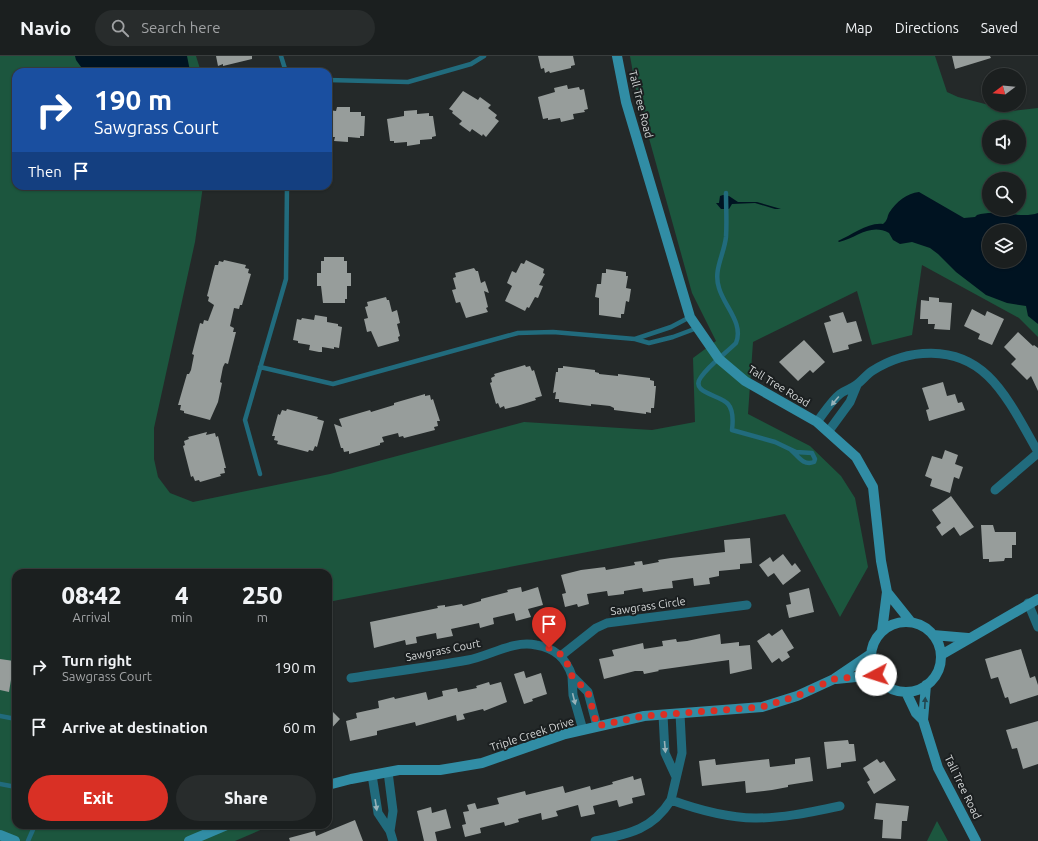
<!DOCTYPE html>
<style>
:root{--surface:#1b1f1f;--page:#282c2c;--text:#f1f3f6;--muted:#a0a2a4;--line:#393d3d;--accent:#d93025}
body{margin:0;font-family:Ubuntu,sans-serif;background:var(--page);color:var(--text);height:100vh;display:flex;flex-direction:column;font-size:15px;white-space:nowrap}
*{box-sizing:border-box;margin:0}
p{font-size:13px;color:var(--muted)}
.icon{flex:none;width:22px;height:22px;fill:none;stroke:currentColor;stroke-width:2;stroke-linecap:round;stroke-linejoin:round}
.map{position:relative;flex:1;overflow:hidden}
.side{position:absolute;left:12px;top:513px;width:320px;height:260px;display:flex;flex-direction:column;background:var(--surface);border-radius:12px;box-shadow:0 1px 3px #0004,0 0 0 1px var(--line)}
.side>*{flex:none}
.hud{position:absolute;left:12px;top:12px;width:320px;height:122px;border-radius:12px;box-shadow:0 1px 3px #0004,0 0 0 1px var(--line);background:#1a4fa0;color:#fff;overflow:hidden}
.needle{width:26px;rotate:254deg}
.buttons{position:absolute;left:982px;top:12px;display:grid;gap:8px}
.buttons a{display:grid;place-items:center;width:44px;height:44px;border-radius:50%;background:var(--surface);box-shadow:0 1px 3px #0004,0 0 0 1px var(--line);font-size:20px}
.pin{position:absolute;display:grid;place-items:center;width:34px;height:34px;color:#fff;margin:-41px -17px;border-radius:50% 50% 50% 0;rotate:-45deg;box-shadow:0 0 4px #0007}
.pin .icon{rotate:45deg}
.me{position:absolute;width:44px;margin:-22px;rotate:265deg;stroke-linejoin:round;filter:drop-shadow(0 0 3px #0008)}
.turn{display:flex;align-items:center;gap:14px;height:84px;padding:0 16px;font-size:18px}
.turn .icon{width:52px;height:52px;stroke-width:2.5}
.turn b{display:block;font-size:28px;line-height:34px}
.then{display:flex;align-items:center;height:38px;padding:0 16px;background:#0003;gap:8px;font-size:15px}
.eta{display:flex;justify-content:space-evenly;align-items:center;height:68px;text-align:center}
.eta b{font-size:24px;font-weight:800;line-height:28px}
.cta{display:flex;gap:8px;margin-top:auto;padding:8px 16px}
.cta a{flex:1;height:46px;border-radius:24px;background:var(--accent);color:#fff;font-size:16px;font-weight:800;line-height:46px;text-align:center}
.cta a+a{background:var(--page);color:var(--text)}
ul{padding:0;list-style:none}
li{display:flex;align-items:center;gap:12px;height:60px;padding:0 16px}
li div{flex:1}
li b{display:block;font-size:15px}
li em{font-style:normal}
header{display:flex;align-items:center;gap:24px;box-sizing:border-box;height:56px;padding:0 20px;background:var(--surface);border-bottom:1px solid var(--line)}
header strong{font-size:19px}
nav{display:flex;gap:22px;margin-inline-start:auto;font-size:14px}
.search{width:280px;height:36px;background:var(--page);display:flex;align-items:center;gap:10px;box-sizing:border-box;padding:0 14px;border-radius:22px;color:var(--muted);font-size:15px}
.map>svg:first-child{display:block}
.green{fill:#1c563e;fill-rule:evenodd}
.water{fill:#001321;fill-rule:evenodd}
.building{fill:#979d9b}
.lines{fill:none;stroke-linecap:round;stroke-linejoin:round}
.lane{stroke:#216b7d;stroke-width:4.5}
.street{stroke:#216b7d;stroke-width:9}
.secondary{stroke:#318da5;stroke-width:10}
.oneway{fill:#97b2b9}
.oneway2{fill:#23464f}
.route{stroke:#d93025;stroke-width:7;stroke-dasharray:0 12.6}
.labels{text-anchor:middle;stroke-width:4;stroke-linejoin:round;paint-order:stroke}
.street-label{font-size:11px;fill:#d6d9d9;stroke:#1b1f20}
</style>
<header>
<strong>Navio</strong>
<div class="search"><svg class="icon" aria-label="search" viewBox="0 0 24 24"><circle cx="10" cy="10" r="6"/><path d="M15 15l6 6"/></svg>Search here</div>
<nav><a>Map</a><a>Directions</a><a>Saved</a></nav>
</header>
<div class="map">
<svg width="1038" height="785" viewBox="0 0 1038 785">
<rect width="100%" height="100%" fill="#242929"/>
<!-- green -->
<path class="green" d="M0,0H196L201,16H16V130H203L195,186L154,372V403L158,421L170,437L193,446L330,418L524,366L652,374L695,366L693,302L716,285L692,237L637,39L630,0H935L947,36L958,41L1012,55L1038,52V281L1019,262L922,209L912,279L872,289L857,235L753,286L748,358L810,390L841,420L855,442L868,511L840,561L785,458L328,546V517H16V769H272L235,785H0ZM989,71H1019V101H989ZM989,123H1019V153H989ZM989,175H1019V205H989Z
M937,765L948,785H927Z"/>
<!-- water -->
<path class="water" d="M75,0H187L190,15L92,16L84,15L76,4Z
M919,136L964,162L975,161L977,159C996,153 1022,163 1038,157V268L1028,260L1026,250L1007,247L986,239L956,216L938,198L930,192L912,186L900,188L893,184L889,177C870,167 857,182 839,186L838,185C852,179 868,166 883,168C888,164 887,161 889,157C896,146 907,137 919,136ZM989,175H1019V205H989Z
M723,139L729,140L738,146H757L781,153H775L755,147L732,148L729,153H721L716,147H719L720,140Z"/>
<!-- building -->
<path class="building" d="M216,0H252V3L223,10V8L218,10Z
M538,0H573L575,9L571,10V12L550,17L549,15L545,17L544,12L541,13Z
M952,0H990L991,2L955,13Z
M567,29L568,33L579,31L580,34L584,33L588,53L584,54L585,56L573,58L574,63L561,66L560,62L548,64V62L543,63L538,41L555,36L554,32Z
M463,35L478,44L480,41L491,49L488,52L497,59L495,62L499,65L486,81L483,78L482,80L472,73L470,76L459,68L462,65L452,57L453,55L449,53Z
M337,51H350V56H361V60H365L364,80H360V82L348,81V86L334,85L335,81H328V54L336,55Z
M417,54V58L429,57V60H433L436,80L432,81V83L420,84V88L407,90V86L394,87V85H390L387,63L404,60V55Z
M324,201H344V205H347V217H351V230H347V243H345V247H323L321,230H317V217H321V205H324Z
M224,204L246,209L245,212L249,213L248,217L251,218L242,249H240L239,253L234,252L230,270L234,272L233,276H236L228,308L225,307L223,311L220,326L222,327L218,346L210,364L184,357V355L180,354L181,349H178L187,318H189L191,314L194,299L192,298L200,267L203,268L204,264L208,265L214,249L208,245L209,241L207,240L215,209H218L219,205L223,206Z
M526,204L544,213L543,217L545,218L539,229L543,230L538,242L535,241L529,252L527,251L525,255L505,245L512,230L507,227L512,215L516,217L521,207L524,208Z
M474,212L476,215H478L481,227L485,225L489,237L484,235L488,251L486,252L488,256L466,262L460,246L456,247L452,234L456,233L453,222L456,221L455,217Z
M606,213L626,216V220H628L626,232L631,233L629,246L626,245L624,258H621V262L599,259V242L595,241L597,228H601L602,217H606Z
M386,241L387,244H389L392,256L397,254L400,267L397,268L400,280L398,281L399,285L378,291L371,275L367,276L364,263L368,262L365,251L368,250L367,246Z
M929,241L939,242V246L952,247L950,274L934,273L935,268H928V263H920L921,244L929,245Z
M972,253L985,260L987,255L1004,263L992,289L978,283L980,278L964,270Z
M843,256L847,267L856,265L862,285L848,289L849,293L833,297L824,267L831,265L829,260Z
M315,259L327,261V266L338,268V270L342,271L339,292L334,291V293L322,291V296H319L309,294L310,289L298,287V285L293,284L297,263L301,264L302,262L314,264Z
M1018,276L1033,290L1034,289L1038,292V335L1031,320L1027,324L1011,308L1016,303L1004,291Z
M804,284L825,306L813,317L810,314L798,325L779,306Z
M525,309L526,311L530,310L532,315L534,314L542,340L535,342L536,344L517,350L505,353L504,350L500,352L498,347L496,348L490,327L492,326L491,322L495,320L494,318Z
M563,310L595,314V316L599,317V318L618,320V318L650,322V324L654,325V330H656L654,352H651V357L646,356V358L614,354V352L610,350L591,348V350L559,346V343H555L556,336L553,337L556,316H558V312H563Z
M943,326L947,340L955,338L958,347L962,346L965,354L929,365L926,354L929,353L922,332Z
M425,338V340L430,339L431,344L433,343L440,365H437L438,370L434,371L435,374L404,382L403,380L399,381L398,377L382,381L384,386L380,387V389L349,398V395L344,396L343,392H341L334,368L342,371L339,363L370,354L371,356L394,349V347Z
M287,353L318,361L317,363L324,365L317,391L315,390L313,395L309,394L308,396L277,388L278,385L274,384L275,380H272L278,358L280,359L282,354L286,355Z
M207,376L206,379L215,377L216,381L218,380L226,412H224L225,417L220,418L221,420L200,426L199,424L195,425L193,420L191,421L183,390L185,389L184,385L189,383L188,381Z
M945,394L958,399L955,408L963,411L959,423L954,421L950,437L930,430L932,423L925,420L932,400L942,403Z
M951,440L974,471L960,480L954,471L942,480L936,471L941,467L932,454Z
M981,469H993L995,476H1016V489H1012V502H1005L1004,505L989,506V503H983Z
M750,482L752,507L740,508V513L719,515V520L709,522L710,528L694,530L693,522L672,525L673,532L663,533L643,536L642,532L624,535V538L608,540L607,535L587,538L589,548L578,551L577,548L565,551L562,538L566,537L561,519L581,514L605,511L606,514L635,509L634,506L642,505L643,509L659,506L658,504L671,502L725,496L724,484Z
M783,498L792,510L795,507L801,515L783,529L774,517L768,521L759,509L770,501L773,506Z
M521,531L522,536L538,531L543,549L528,553L531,561L516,565L514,557L493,562L494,568L480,572L479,567L451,573L453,580L437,583L436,577L416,581L417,587L406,589L405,584L374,592L370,566L438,552L437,550L445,549V551L462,548L463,550L481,545V543L508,536L507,534Z
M809,532L814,556L789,562L786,549L791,548L789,537Z
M782,573L794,592L787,596L790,601L782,606L779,602L772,607L757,585L769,577L772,580Z
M720,578L721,588L739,586V590L750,589L752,613L730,618L729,604L658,614L659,615L644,618L643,615H635L604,623L599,603L614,600L612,594L643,587L644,593L663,590L662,585L676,583L677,586L687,585Z
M1021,593L1030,622L1035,620L1038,629V639L1010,648L1008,641L1005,642L998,621L991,623L985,603Z
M0,603L14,605L9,636L0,634Z
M524,615L526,622L541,617L547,638L532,643L533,645L524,648L514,618Z
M489,626L490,629L501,626L507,646L484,655L483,653L463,658L465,663L457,665L456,659L416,670L415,666L377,675V679L350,685L346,665L357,662L356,657L379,652L378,645L394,641L395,643L426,636L428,644L443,640L442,635L457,632L458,636L477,632L476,630Z
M328,651L340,663L328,676Z
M1038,665V708L1023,713L1017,692L1012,693L1006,674Z
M848,684L849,688H854L856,705L841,707V711L827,713L824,686Z
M810,701L813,725L788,729V731L772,734L746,737L745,725L702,730L699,705L715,703L716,709L769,703L770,711L795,708V703Z
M877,703L880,707L884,705L896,724L874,738L867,726L870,724L863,712Z
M633,720L634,724L641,722L645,739L632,742L633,747L619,751L617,744L593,750L595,758L581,761L578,749L556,755L558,760L542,764L541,757L518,763L519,766L505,770L504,766L480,772L481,777L465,781L462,769L466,768L463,756L469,755L467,749L475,747L477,753L499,748L497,742L525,735L526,739L563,730L565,737L590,730L591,734L613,728L612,726Z
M876,747L909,750L907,765H902L901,783L882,782L883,764L874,763Z
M431,751L432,757L446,753L451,772L435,776L437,785H424L417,755Z
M355,764L363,785H290L289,782L315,775L316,780Z"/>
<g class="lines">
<!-- lane -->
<path class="lane" d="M281,0L286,16
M328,24L408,26L471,8L484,0
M726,137C726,152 727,166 726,181C724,199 713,214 719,232C724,250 744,267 736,287C725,298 710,308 701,321C689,337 721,339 728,348C734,355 733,366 732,374L775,386L796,396L812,397L815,403L814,406C803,410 798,400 791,394
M635,283L671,271L690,261
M260,311L333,328L518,277L553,276L635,283L649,287L673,281L697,272
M260,418L245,364L286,223L287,130
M0,660L16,663
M0,728L16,731
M28,785L35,769"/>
<!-- street -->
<path class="street" d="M817,366C824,357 831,345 840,338C845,334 851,333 856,329C862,325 866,319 872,315C908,292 956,289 988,320C1008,339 1024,372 1038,396
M828,376L850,346L857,329
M995,434L1038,397
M1028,547L1038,571
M562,599L596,572L607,567L747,549
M351,622C390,616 429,611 468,604C490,600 513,584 536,589C555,592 566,602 572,620
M663,659L665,697L676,721
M583,674L573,639L572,620L588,636L597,670
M388,716L393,755L390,775
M372,719L378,757L390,775L393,785
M671,744C740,769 770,765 840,750
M595,785C629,778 652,774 671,744L682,697L680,658"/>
<!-- secondary -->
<path class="secondary" d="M617,0L626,46L690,261L719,303L745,325L817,366L856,401L873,431L881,505L887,536L882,575
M887,536L911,566
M871 601a35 35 0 1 1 70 0a35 35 0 1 1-70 0Z
M933,579L968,582
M941,599L1038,543
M836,623L876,619
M906,636L916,657L923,664L938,712L976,785
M923,664L926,629
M328,729L351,723L399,714H440L482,707L565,678L644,660L762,651L797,640L834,623L871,598
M0,779L15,785
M189,785L227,769"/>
</g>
<!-- one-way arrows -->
<defs><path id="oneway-solid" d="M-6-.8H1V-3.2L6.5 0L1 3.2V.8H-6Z"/></defs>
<g class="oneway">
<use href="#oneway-solid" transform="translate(835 345) rotate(130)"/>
<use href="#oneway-solid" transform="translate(574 643) rotate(76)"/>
<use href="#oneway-solid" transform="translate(665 691) rotate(85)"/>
<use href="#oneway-solid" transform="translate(376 749) rotate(81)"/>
</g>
<use class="oneway2" href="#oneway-solid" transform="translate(925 647) rotate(-87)"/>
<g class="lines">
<!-- route -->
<path class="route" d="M549,592L562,599L568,609L572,620L588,636L597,670L644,660L762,651L797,640L834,623L876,619"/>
</g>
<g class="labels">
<!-- street labels -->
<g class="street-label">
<text transform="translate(641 48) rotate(76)" y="4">Tall Tree Road</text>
<text transform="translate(779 330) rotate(31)" y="4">Tall Tree Road</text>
<text transform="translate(648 550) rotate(-8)" y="4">Sawgrass Circle</text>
<text transform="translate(443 594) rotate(-11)" y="4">Sawgrass Court</text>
<text transform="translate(532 678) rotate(-18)" y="4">Triple Creek Drive</text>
<text transform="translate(963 731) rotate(64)" y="4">Tall Tree Road</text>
</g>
</g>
</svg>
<div class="buttons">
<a><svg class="needle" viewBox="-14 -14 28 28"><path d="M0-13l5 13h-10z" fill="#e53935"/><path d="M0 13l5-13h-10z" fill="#a0a2a4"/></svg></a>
<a><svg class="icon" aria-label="sound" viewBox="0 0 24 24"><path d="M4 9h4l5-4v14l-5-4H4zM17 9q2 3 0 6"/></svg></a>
<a><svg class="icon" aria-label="search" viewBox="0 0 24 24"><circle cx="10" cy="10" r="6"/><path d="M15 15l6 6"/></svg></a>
<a><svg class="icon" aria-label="layers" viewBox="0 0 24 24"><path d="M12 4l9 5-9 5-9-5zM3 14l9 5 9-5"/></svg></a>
</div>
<div class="pin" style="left:549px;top:592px;background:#d93025"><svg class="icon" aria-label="arrive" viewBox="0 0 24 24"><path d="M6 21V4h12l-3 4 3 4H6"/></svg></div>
<svg class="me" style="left:876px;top:619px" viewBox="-20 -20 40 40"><circle r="19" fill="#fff"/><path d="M0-13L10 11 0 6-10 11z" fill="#d93025"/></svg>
<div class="hud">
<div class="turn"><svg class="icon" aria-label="right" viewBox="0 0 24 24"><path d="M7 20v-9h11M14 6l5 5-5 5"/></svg><div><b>190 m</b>Sawgrass Court</div></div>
<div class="then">Then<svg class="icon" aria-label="arrive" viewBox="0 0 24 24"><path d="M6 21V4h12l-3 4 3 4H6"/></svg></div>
</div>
<section class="side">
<div class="eta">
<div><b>08:42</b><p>Arrival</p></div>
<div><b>4</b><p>min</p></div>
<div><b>250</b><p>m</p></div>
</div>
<ul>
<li><svg class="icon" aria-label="right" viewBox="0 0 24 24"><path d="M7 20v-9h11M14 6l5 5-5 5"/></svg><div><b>Turn right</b><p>Sawgrass Court</p></div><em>190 m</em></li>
<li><svg class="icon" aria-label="arrive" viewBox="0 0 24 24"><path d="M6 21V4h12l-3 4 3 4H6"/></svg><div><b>Arrive at destination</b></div><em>60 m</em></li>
</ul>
<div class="cta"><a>Exit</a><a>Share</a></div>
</section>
</div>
